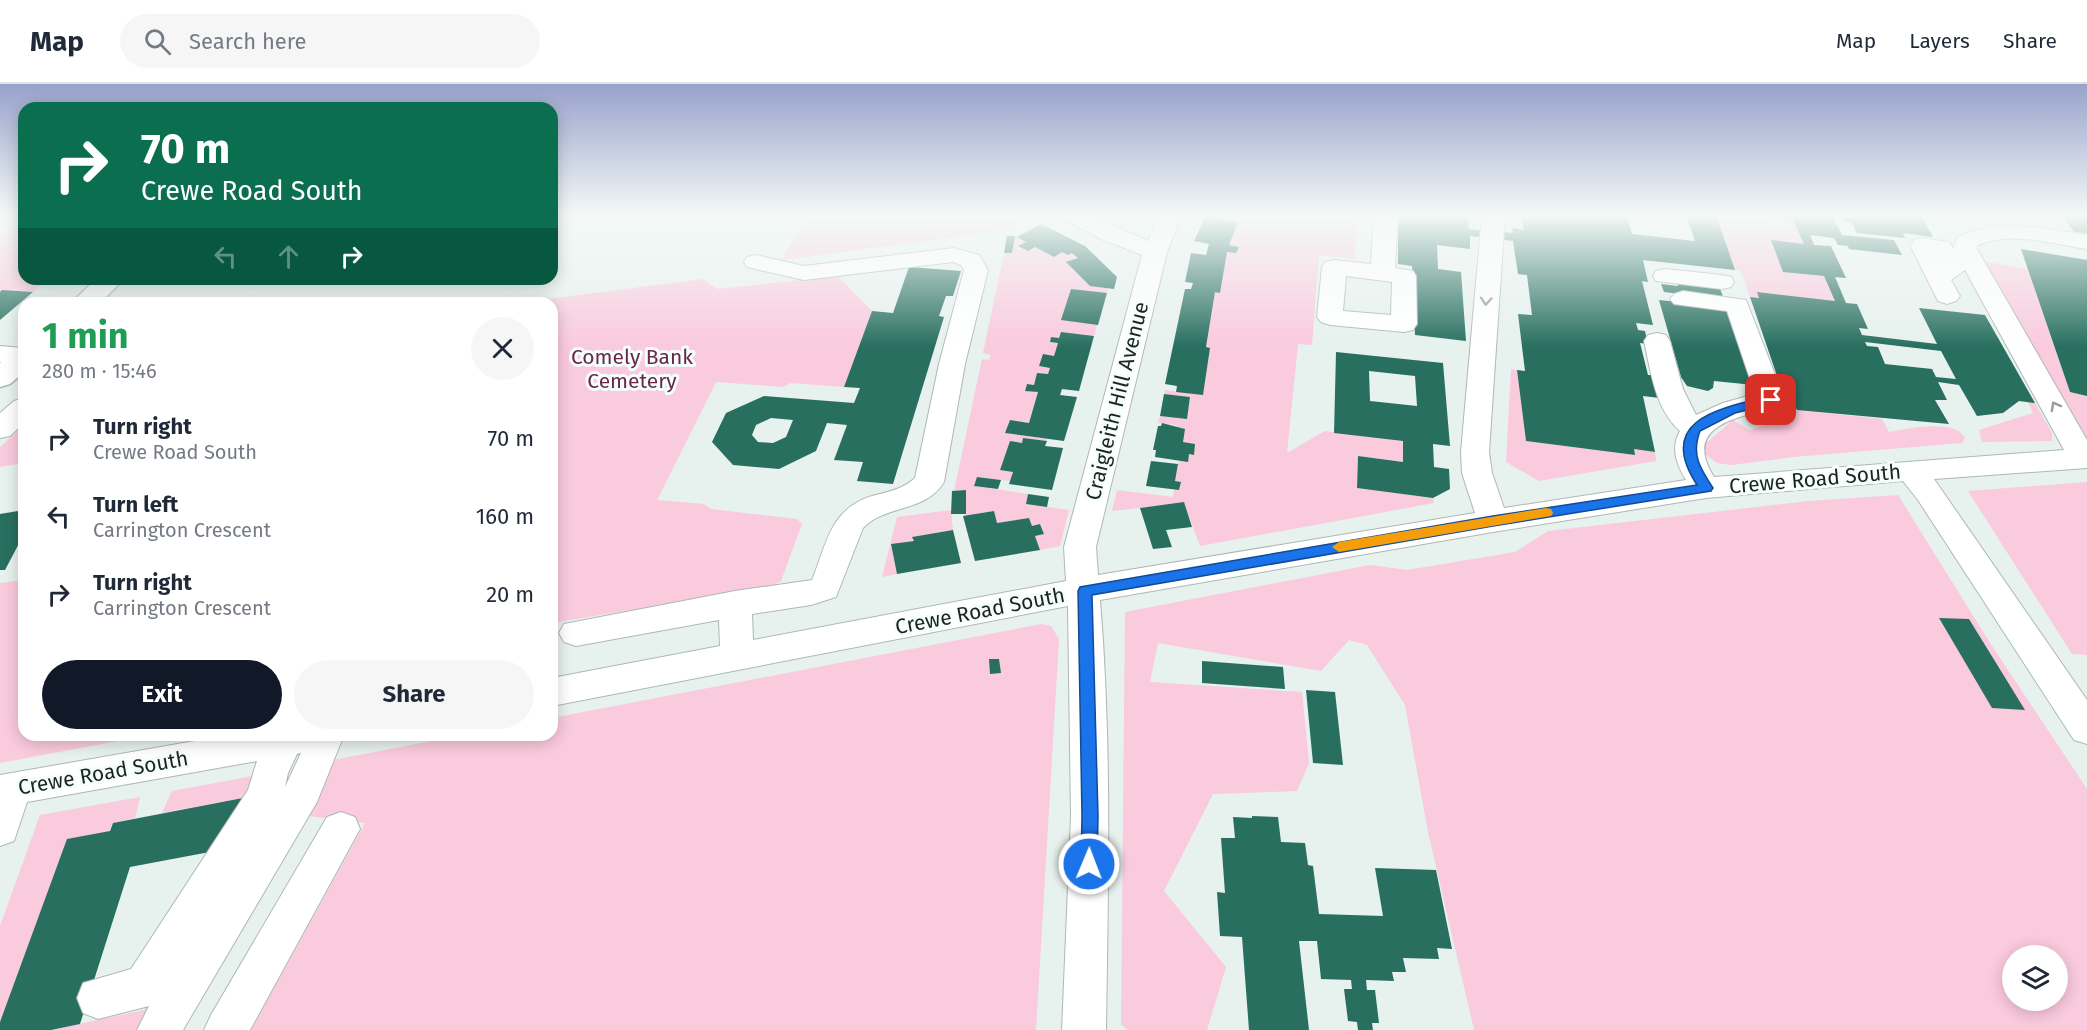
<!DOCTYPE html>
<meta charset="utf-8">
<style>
:root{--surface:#fff;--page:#f6f6f7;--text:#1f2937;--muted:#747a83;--line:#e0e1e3;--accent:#111827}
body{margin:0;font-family:"Fira Sans",sans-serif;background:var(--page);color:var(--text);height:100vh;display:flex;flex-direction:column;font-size:22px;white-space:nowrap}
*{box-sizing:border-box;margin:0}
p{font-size:20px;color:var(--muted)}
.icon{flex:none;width:33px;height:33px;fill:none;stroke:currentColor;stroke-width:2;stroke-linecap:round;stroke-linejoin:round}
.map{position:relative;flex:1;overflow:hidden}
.drawer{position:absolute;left:18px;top:213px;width:540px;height:444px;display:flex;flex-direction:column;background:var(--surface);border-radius:18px;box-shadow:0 3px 15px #0003}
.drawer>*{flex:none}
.hud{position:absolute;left:18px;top:18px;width:540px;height:183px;border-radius:18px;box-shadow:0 3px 15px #0003;background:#0b6e4f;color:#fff;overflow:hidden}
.controls{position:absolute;left:2002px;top:861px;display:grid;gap:12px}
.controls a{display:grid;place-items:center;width:66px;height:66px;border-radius:50%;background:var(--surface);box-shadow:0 3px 15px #0003;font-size:30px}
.pin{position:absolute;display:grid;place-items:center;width:51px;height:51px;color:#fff;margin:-26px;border-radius:12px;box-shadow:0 3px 9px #0006}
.me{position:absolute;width:66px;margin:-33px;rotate:1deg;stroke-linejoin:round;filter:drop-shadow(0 0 4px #0008)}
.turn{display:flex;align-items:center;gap:21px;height:126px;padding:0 24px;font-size:27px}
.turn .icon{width:78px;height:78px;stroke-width:2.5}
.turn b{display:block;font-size:42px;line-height:51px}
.lanes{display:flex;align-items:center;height:57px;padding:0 24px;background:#0003;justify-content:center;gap:30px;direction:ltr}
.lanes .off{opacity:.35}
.round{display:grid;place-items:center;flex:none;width:63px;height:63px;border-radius:32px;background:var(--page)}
.overview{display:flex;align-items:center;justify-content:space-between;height:102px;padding:0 24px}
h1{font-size:36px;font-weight:700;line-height:45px;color:#1e9e55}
.button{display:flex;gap:12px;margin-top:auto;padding:12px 24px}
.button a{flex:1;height:69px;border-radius:36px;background:var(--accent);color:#fff;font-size:24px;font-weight:700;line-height:69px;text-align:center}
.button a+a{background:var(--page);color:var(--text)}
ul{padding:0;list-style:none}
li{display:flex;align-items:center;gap:18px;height:78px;padding:0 24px}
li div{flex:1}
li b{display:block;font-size:22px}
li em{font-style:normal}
header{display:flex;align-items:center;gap:36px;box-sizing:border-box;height:84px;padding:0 30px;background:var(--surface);border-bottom:2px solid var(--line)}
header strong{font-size:28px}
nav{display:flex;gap:33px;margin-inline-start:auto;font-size:21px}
.search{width:420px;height:54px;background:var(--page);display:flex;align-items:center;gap:15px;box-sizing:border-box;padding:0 21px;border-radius:33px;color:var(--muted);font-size:22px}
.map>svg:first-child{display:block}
.green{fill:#facadd;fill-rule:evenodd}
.building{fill:#286f60;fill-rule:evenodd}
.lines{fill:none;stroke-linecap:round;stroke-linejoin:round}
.minor-casing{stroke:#aeb8b5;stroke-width:2}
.major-casing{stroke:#aeb8b5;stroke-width:3}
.minor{fill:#fff;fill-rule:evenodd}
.major{fill:#fff;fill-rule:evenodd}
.oneway{stroke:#9a9c9b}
.route{fill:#1a73e8;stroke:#114b97;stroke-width:1.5}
.slow{fill:#f59e0b}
.labels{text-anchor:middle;stroke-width:6;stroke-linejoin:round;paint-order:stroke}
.park-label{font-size:21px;fill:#6b2748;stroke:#f4fffb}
.street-label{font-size:21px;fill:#1e2221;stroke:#f4fffb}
</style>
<header>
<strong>Map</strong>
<div class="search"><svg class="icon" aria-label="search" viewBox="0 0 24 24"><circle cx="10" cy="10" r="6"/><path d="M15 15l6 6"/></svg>Search here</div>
<nav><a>Map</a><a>Layers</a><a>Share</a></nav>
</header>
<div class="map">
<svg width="2087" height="946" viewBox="0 0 2087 946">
<rect width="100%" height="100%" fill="#e7f1ee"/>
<!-- green -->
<path class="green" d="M806,131H991L996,136C1008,133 1022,127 1033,133L1008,146L782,176Z
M1224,131H1357L1355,175L1319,171L1312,261L1298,260L1287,369L1325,347L1403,357V378L1358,372L1357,404L1433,414L1434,419L1200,462L1184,419L1112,427L1117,406L1173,413L1174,405L1179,406L1181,398L1175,397L1179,376L1187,377L1189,370L1194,371L1195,360L1183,358L1176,341L1158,339L1160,332L1187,335L1190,313L1164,310L1165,306L1203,311L1210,264L1206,263L1215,208L1227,168L1236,169L1239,163L1229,161L1238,138L1222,135Z
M1716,131L1793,136L1804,160L1771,157L1783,188L1824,192L1835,217L1750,213L1741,187L1735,186Z
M24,137V186L21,189L24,190V195H49L33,208L3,206L0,208V152Z
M1015,152L1026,158L1019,162L1027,167L1035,163L1054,173L1062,168L1068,171L1072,169L1078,174L1067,178L1090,202L1108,204L1094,252L1061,248L1059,254L1051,253L1050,258L1058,259L1054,272L1043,271L1039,282L1050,284L1048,290L1037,289L1034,301L1027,300L1025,306L1038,308L1029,339L1010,336L1006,349L1047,355V357L1023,355L1022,359L1010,357L1000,386L1013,388L1010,397L978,393L975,402L1028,410L1026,420L1069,426L1060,462L1040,466L1035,452L1044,450L1041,441L1032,442L1029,434L997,439L993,427L966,432V406L954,407L982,275L989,276L991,271L983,269L1004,169H1012Z
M1977,176L2028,185L2070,308L2087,312V354H2085Z
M838,192L872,227L844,303L791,299L783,303L716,298L657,416L704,420L711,425L797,435L802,440L781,497L770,503L552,539V219H516L703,195L717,205Z
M1511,285L1517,286L1526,357L1634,371V365L1655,368L1656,377L1539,397L1506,378Z
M2028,318L2035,319L2052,349V357L1982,358L1979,346L2033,329Z
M1797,326L1882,335L1889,348C1907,345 1954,334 1965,354L1962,359L1793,373L1731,381L1717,379L1705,370L1704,361L1733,336L1750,346L1789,332Z
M24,341V379L0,383V363Z
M2087,398V571L2072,570L1968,407Z
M1898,411L1990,559L2087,705V946H1474L1428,748L1405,621L1367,561L1349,556L1321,587L1158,559L1150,598L1302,608L1309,679L1297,707L1213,710L1164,807L1226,883L1207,946H1128L1121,941L1125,528L1370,481L1407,486L1515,468L1548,447L1809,417ZM2013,872H2058V916H2013Z
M951,426L953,446L913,453L914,457L891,461L897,490L882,493L897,433Z
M24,496V651H150L0,679V499Z
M1041,540L1051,542L1059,555L1036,946H251L365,739L301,731L333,676L462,651H552V634Z
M253,692L248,713L162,729L172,707Z
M281,709L141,946H51L144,926Z
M140,713L135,734L113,739L0,938V842L40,731Z"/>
<!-- building -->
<path class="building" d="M1206,131H1224L1222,135L1238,138L1229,161L1239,163L1236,169L1227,168L1220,209L1215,208L1206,263L1210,264L1203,311L1176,308L1177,302L1165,300L1185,205H1191L1193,199L1185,198L1191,169L1206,171L1209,160L1194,157Z
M1398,131H1468L1469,145L1513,149L1512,144L1524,146L1521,131H1626L1632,150L1695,157L1686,131H1716L1735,186L1643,176L1648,198L1642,197L1653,241L1636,239L1638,246L1645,247L1648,260L1640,259L1648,291H1655L1660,314L1643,312L1655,368L1634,365L1635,371L1526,357L1517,286L1525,287L1518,230L1532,231L1527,191L1518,190L1513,157L1470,152V165L1437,161L1438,185L1461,188L1466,257L1415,251L1412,182L1398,180Z
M1754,131H1832L1842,151L1894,156L1902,171L1849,165L1848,162L1838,161L1834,154L1810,151L1814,161L1831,162L1846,194L1835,193L1846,219L1857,220L1868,245L1859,244L1862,251L1937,260L1919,224L1985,231L2035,319L2019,317L2003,329L1977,332L1959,301L1938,298L1947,316H1935L1949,340L1797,326L1793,319L1786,318L1750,213L1759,214L1757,208L1835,217L1824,192L1783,188L1771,156L1804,160L1793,136ZM1865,258L1941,267L1956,295L1936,293L1932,285L1885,280L1878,263L1867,262Z
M1840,131H1921L1933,153L1903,149L1905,154L1857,149L1852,139L1844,138Z
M2062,131H2087V149L2074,148Z
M1041,140L1085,162L1117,193L1114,205L1090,202L1066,178L1078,174L1072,169L1068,171L1062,168L1054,173L1035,163L1028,167L1018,162L1026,158L1017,153Z
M1007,152H1015L1012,169H1004Z
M2021,165L2087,176V312L2070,308Z
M909,183L961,187L953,212H946L939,232L944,233L893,400L857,397L863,378L834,376L847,341L827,339L816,367L779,385L733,381L712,358L726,329L764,312L854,319L860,304L844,303L872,227L893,229ZM771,334L793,336L786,353L773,359L758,358L752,351L756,341Z
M1677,198L1719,202L1724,215L1664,208L1661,200L1678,202Z
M1071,205L1107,209L1098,241L1061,236Z
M2,206L33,208L0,236V208Z
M1659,216L1727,223L1754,301L1714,297L1713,304L1708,307L1687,302L1681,293Z
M1061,248L1094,252L1079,307L1062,305L1060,311L1077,313L1064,357L1005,349L1010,336L1029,339L1038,308L1025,307L1027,300L1034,301L1037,289L1048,290L1050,284L1039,282L1043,270L1054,272L1058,259L1050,258L1051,253L1059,254Z
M1336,268L1443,279L1450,362L1433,360L1434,383L1449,385L1450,405L1433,414L1357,404L1358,372L1403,378V357L1334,349ZM1369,287L1415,292L1417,322L1370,317Z
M1164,310L1190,313L1187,335L1160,332Z
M1162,339L1185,345L1183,358L1195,360L1194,371L1189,370L1188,378L1155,373L1156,366H1153L1158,342H1161Z
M1023,354L1047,357L1045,362L1063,364L1052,406L1009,400L1013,388L1000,386L1010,357L1022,359Z
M1151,377L1178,380L1175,397L1181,398L1179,406L1146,402Z
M977,393L1001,396L998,405L974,402Z
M966,406V430H951L952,407Z
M1028,410L1049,413L1047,423L1026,420Z
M1184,418L1192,443L1166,446L1172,463L1153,465L1140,424Z
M24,426V450L5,486H0V430Z
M994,427L997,439L1029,434L1032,442L1040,440L1044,450L1035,452L1040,466L975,477L963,432Z
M953,446L961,479L897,490L891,460L914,457L912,453Z
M1939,534L1969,535L2025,626L1992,624Z
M989,575H999L1001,589L990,590Z
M1202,577L1283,583L1285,605L1202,599Z
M1306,606L1335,608L1343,681L1313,679Z
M248,713L215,767L130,783L80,940L51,946H0V938L67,755L110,747L113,739Z
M1252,732L1278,733L1281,758L1305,759L1308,781L1313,782L1319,830L1383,832L1375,784L1436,786L1452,865L1437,864L1439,875L1403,874L1406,888H1392L1394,897L1366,896L1367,906H1375L1379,939H1372L1373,946H1358L1357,938L1348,937L1344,905H1352L1351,896L1321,895L1317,857H1299L1309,946H1249L1242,853L1220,852L1217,808L1225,809L1221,754H1235L1233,733L1252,734Z"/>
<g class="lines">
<defs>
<path id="minor" d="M1062,131H1090L1148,157L1159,131H1182L1167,168L1096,463L1098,491L1475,429L1462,389L1461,368L1482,131H1505L1489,368L1492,389L1504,424L1686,396C1677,381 1670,364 1680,347C1655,325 1651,288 1644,257L1648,251L1657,249L1666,251L1670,257L1683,305L1696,331L1723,319L1755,310L1727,227L1674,220L1670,215L1674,210L1683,207L1746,216L1785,316L1781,322C1743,333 1680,339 1714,393L2064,366L1965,186L1951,196L1960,212L1956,217L1947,220L1938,217L1910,161L1914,156L1922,154L1949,158L1953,164L1958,153C1999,133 2043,145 2087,151V165C2053,160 2009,146 1977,162V165L2087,356V384L1934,395L2087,616V660L2074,656L1918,416L1903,397L1706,414L1493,448L1100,516C1112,659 1108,803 1106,946H1062L1071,732L1068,522L552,622V594L720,562L719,536L576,562L564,558L559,549L564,540L735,507L812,496C827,459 830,425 872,412C888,408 903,405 915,394L939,280L964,186L961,181L953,178L804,196L747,183L744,178L747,173L756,171L804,182L954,164L979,171L988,186L965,280L944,398C925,429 886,420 863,444L836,513L811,521L752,530L753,556L1066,497L1064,463L1142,171L1101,155L1065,136Z
M1374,131H1398L1395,184L1413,187L1416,192L1417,240L1413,246L1404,248L1330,241L1321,238L1317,233L1322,183L1325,178L1334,176L1371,180ZM1346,192L1392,198L1391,231L1343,227Z
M1665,185L1722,191L1731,193L1734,198L1731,203L1722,205L1656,197L1653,192L1656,187Z
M0,262L24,264V280L0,278Z
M24,314V339L10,352L0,354V329L14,317Z
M229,651H344L317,718L183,946H137L149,922L98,935L83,929L77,914L83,899L131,885L248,706L257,677L27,718L14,757L0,762V691ZM301,669L285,703L288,689L297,670Z
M341,728L355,733L360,745L250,946H204L211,931L327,733Z"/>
<path id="major" d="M96,195H124L100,219H71Z
M24,264V288L10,300L0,303V279L14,267Z"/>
</defs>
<!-- minor casing -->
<use href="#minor" class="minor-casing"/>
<!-- major casing -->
<use href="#major" class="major-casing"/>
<!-- minor -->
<use href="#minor" class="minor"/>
<!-- major -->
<use href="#major" class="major"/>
</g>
<!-- one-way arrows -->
<defs><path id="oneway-chevron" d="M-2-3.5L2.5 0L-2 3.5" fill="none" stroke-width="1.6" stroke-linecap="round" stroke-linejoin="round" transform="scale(1.5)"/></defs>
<g class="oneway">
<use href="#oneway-chevron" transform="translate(1486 217) rotate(94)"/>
<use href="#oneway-chevron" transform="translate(2055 322) rotate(-119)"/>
</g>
<!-- sky -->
<linearGradient id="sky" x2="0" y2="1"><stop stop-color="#98a2cb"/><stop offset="0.5" stop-color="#f4f9f7"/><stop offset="1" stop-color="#f4f9f7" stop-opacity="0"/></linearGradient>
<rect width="2087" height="263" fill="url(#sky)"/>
<!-- route -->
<path class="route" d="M1771,312L1777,316L1775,319L1735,329L1700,347C1691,371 1700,384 1713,404L1711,407L1493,442L1092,511L1098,732L1097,780L1095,785L1089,788L1083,785L1081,780L1082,732L1078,507L1080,503L1493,432L1697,401C1654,335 1721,324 1771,312Z"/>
<!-- slow -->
<path class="slow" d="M1546,424L1551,425L1553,429L1551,432L1339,468L1332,463L1339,458Z"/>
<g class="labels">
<!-- park labels -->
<g class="park-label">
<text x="632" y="280">Comely Bank<tspan x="632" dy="24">Cemetery</tspan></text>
</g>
<!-- street labels -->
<g class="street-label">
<text transform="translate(1117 317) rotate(-76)" y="7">Craigleith Hill Avenue</text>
<text transform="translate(1815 395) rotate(-5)" y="7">Crewe Road South</text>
<text transform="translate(980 527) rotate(-11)" y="7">Crewe Road South</text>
<text transform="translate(103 689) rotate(-10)" y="7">Crewe Road South</text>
</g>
</g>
</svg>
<div class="controls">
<a><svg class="icon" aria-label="layers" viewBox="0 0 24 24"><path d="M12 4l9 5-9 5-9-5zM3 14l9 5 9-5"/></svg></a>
</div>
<div class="pin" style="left:1771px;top:316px;background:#d93025"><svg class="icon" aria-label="arrive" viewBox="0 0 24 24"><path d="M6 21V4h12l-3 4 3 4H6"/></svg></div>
<svg class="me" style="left:1089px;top:780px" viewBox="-20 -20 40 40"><circle r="17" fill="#1a73e8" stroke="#fff" stroke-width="3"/><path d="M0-11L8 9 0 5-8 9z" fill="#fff"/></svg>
<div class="hud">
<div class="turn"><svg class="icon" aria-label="right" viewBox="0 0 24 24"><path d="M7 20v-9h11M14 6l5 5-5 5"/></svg><div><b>70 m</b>Crewe Road South</div></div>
<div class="lanes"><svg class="icon off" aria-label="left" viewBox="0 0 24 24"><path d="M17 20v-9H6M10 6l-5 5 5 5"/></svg><svg class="icon off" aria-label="ahead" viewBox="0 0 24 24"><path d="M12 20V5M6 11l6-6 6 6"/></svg><svg class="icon" aria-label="right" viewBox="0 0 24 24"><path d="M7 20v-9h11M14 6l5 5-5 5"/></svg></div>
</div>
<section class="drawer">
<div class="overview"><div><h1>1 min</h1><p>280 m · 15:46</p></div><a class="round"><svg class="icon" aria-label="close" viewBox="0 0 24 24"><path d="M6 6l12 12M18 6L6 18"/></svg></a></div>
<ul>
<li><svg class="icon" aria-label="right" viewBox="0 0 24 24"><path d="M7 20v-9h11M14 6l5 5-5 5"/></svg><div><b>Turn right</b><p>Crewe Road South</p></div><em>70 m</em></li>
<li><svg class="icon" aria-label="left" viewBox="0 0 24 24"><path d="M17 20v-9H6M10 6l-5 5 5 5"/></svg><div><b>Turn left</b><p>Carrington Crescent</p></div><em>160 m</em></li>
<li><svg class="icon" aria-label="right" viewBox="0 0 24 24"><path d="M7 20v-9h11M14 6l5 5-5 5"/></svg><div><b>Turn right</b><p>Carrington Crescent</p></div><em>20 m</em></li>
</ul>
<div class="button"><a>Exit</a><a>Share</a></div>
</section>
</div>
